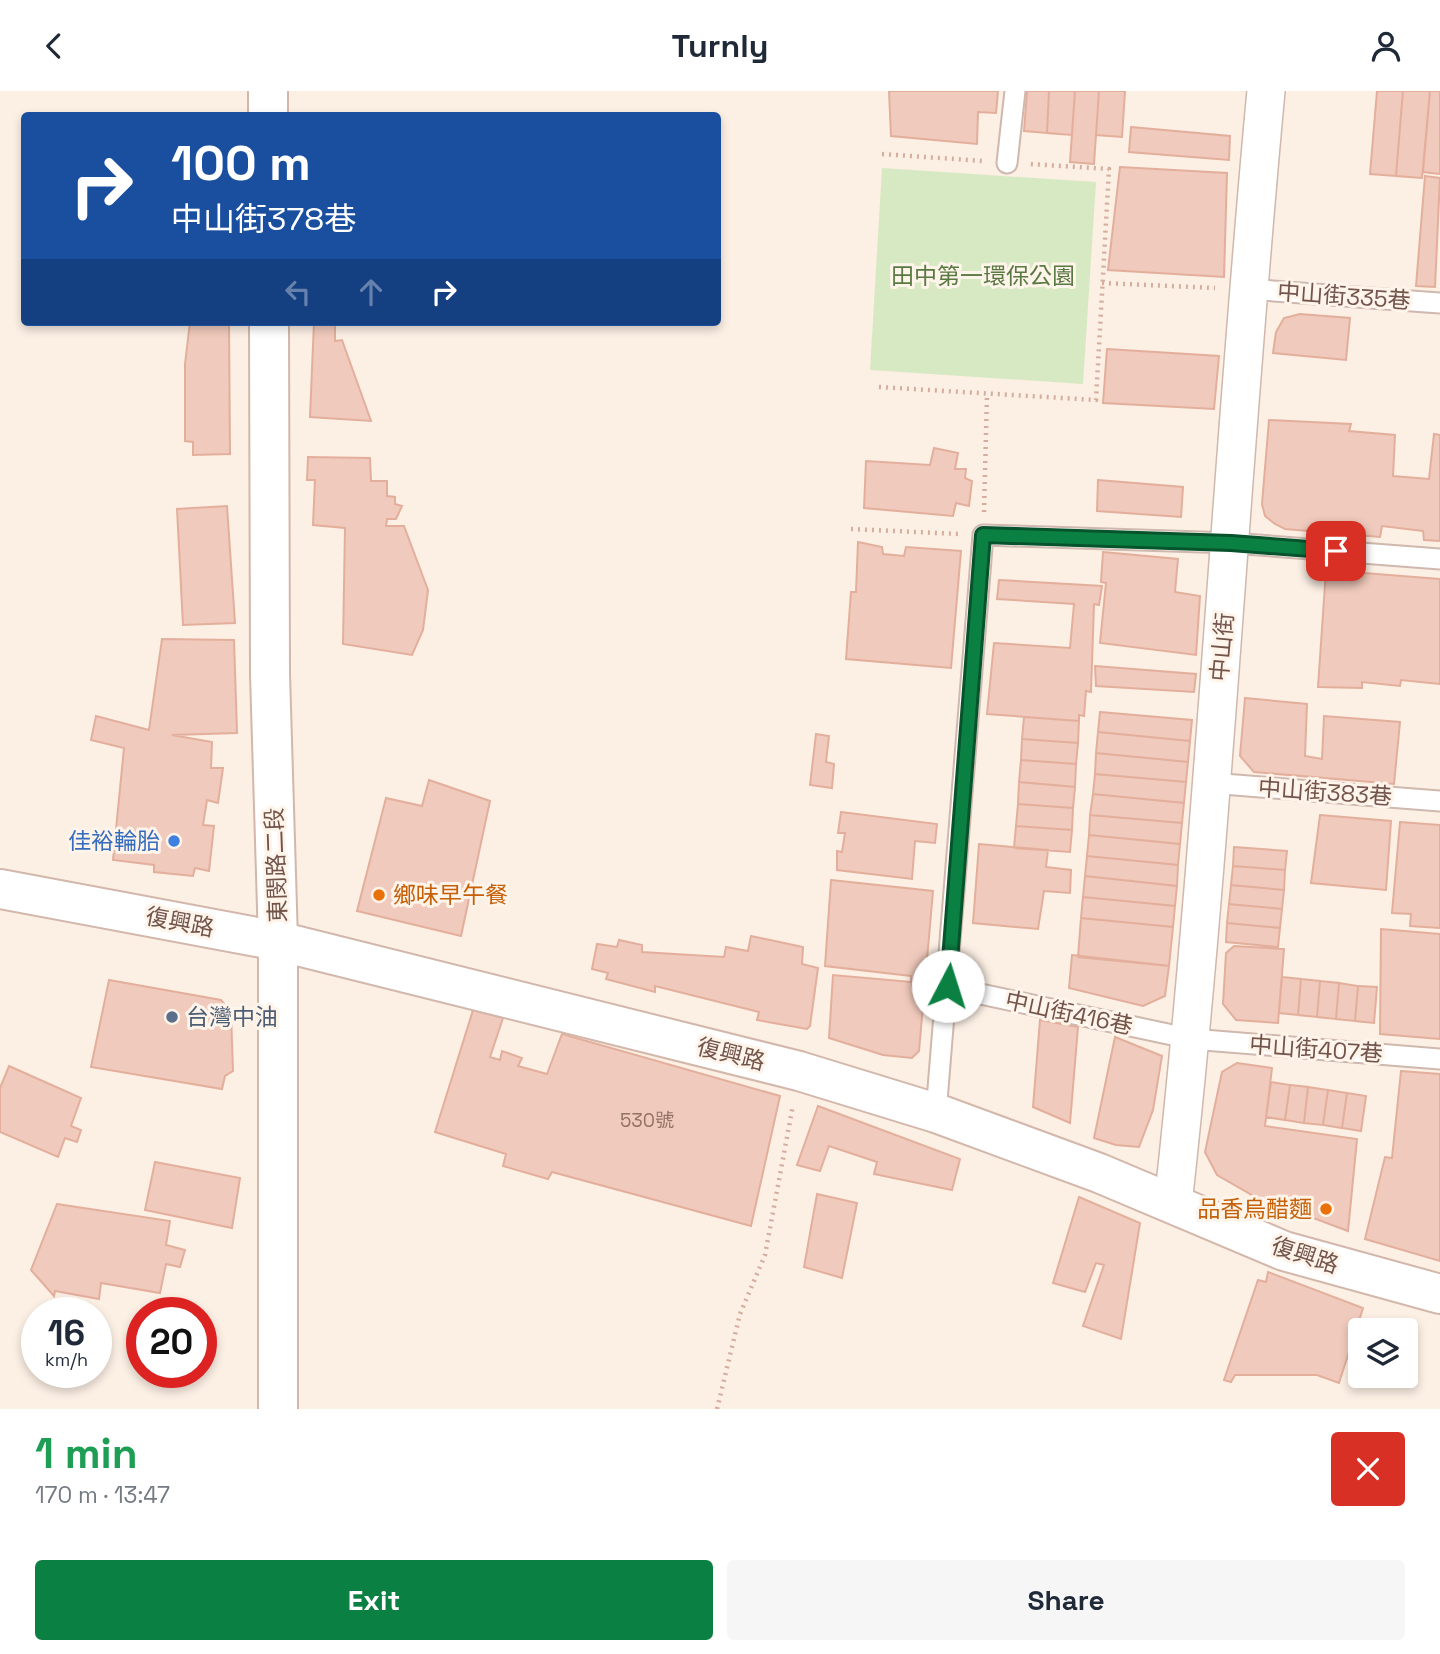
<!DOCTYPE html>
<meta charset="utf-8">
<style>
:root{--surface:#fff;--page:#f6f6f7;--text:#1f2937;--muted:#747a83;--accent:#0b8043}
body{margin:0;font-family:"Space Grotesk","Noto Sans TC",sans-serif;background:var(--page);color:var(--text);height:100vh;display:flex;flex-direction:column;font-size:26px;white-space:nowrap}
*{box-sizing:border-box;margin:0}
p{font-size:23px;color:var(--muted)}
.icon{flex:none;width:38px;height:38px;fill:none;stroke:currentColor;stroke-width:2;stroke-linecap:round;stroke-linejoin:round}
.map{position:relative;height:1318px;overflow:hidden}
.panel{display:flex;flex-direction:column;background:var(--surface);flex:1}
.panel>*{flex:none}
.top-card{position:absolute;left:21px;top:21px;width:700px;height:214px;border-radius:7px;box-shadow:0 4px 10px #0003;background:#1a4fa0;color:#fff;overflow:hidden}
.buttons{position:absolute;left:1348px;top:1227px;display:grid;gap:14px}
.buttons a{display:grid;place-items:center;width:70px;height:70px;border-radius:7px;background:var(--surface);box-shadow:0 4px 10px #0003;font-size:35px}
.speed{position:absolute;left:21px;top:1206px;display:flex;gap:14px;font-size:35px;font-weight:700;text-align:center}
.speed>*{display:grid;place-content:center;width:91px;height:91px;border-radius:50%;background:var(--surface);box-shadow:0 4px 10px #0003;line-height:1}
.speed small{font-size:18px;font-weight:400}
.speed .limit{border:10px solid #d22;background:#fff;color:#111}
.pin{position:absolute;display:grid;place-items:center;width:60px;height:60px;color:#fff;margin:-30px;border-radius:14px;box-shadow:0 4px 10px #0006}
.me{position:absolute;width:77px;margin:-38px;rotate:5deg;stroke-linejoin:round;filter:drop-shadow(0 0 5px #0008)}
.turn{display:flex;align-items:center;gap:24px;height:147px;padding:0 35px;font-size:32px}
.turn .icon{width:91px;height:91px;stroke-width:2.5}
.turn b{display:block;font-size:49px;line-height:60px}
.lanes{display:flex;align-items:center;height:66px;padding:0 35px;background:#0003;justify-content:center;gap:35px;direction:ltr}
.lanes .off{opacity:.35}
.round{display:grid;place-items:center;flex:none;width:74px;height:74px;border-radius:7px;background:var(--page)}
.head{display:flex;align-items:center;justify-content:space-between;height:119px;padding:0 35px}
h1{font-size:42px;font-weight:600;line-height:52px;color:#1e9e55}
.action{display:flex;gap:14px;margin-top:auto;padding:14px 35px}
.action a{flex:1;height:80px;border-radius:7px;background:var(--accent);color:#fff;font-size:28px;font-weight:600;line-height:80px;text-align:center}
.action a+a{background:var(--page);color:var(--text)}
header{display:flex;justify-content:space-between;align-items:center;height:91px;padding:0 35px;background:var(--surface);font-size:32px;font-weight:600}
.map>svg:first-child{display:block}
.green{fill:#d7e9c2}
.building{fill:#f0cabc;stroke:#e3af9c;stroke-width:2}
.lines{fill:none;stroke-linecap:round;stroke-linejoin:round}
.lane-casing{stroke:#cfb8ad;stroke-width:23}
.street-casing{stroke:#cfb8ad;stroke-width:40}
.secondary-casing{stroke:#d2b7aa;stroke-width:42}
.path{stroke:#d5ad9f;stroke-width:4.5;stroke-dasharray:2 5;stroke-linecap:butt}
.lane{stroke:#fff;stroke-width:19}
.street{stroke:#fff;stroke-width:37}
.secondary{stroke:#fff;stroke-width:38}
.route-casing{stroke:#07532c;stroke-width:18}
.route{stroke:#0b8043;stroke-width:12}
.shop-dot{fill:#3f7fe0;stroke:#fff4ea;stroke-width:2.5}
.food-dot{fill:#e8710a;stroke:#fff4ea;stroke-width:2.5}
.service-dot{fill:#5c6f8a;stroke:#fff4ea;stroke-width:2.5}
.labels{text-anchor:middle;stroke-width:6;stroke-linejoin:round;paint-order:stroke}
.number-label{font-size:19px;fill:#927266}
.park-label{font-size:23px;fill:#597942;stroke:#fff4ea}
.street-label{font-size:23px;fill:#73544a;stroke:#fff4ea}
.shop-label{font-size:23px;fill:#366cbe;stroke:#fff4ea;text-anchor:end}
.food-label{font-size:23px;fill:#c56008;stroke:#fff4ea;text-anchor:start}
.service-label{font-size:23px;fill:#4e5e75;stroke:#fff4ea;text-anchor:start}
</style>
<header><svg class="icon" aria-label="back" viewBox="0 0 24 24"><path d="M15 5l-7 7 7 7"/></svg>Turnly<svg class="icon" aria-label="person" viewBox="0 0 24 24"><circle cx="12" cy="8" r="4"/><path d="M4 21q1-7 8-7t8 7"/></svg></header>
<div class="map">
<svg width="1440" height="1318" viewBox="0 0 1440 1318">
<rect width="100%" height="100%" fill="#fcefe4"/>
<!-- green -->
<path class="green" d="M882,77L1096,91L1083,293L870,279Z"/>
<!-- building -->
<path class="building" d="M889,0H998L996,22L978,21L977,53L891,45Z
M1027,0H1049L1047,42L1024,40Z
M1049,0H1075L1072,44L1047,42Z
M1075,0H1099L1094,73L1070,71Z
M1099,0H1125L1122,46L1096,44Z
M1377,0H1403L1396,85L1370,83Z
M1403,0H1430L1422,87L1396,85Z
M1430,0H1440V83L1423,81Z
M1131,36L1230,45L1229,69L1129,61Z
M1120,76L1227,82L1224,186L1108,179Z
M1425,85L1440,87L1435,196L1416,195Z
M1300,223L1350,227L1346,269L1273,262L1276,241L1284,227Z
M190,231H229L230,363L193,364V351L185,350V273Z
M314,231H335V250L342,249L371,330L310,326Z
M1107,258L1219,265L1214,318L1103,312Z
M1269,329L1351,333L1349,340L1395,344L1393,385L1429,388L1434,343L1440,344V450L1424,449L1423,440L1382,435L1380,446L1285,438L1275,433L1265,425L1262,413Z
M934,357L958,362L955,378H966L965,387L972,390L969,415L956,412L953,425L864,417L866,370L930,374Z
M308,366L370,367L371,390H387V405L395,406V413L402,415L396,428H387L386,435H404L428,499L423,539L412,564L343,553L345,437L313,434L315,389H307Z
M1098,389L1183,396L1181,426L1097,420Z
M227,415L235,532L183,534L177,418Z
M858,451L882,456L883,463L904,465L906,456L961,460L951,577L846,568L851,501H856Z
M1103,461L1178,468L1175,501L1200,505L1196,564L1100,552L1106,492L1101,491Z
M1326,479L1440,488V593L1401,589L1400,595L1362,591V597L1318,596Z
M999,489L1102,495L1099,514L1094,513L1091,601L1086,600L1084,625L1079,624V630L987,623L994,552L1070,557L1074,513L997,508Z
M162,548L234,549L237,642L172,644L212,651L211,677H223L218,712L207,709L203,734L214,735L209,780L195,777L193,785L154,781V774L113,769L124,657L91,649L96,625L149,639Z
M1095,575L1196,583L1194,601L1096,595Z
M1245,607L1307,613L1305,665L1322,668L1324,625L1400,631L1394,693L1254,681L1240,665Z
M1100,621L1192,629L1190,650L1098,641Z
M1024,626L1079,630L1078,652L1022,648Z
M1098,641L1190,650L1188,671L1096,662Z
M816,643L829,645L826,671L834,673L832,697L810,694Z
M1022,648L1078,652L1076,673L1021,669Z
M1096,662L1188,671L1186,691L1095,683Z
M1021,669L1076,673L1075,696L1019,691Z
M1095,683L1186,691L1184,712L1093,703Z
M429,689L490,710L461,845L357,820L386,707L422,715Z
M1019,691L1075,696L1073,717L1018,713Z
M1093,703L1184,712L1182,732L1090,724Z
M1018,713L1073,717L1072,739L1016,735Z
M841,721L937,733L935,752L915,750L912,788L837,779V760L842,761L845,742H838Z
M1090,724L1182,732L1180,753L1089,744Z
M1320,724L1391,730L1386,799L1311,792Z
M1400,731L1440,734V837L1410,835L1411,823L1392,822Z
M1016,735L1072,739L1070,761L1014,757Z
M1089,744L1180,753L1178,774L1087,765Z
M979,753L1048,759L1046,776L1071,779L1070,802L1044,800L1038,838L973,832Z
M1234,756L1287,760L1285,779L1233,775Z
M1087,765L1178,774L1177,795L1085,785Z
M1233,775L1285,779L1284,799L1231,794Z
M1085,785L1177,795L1175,815L1083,806Z
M831,789L933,800L919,960L912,967L883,964L829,947L833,884L911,891V885L825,875Z
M1231,794L1284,799L1282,818L1229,813Z
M1083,806L1175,815L1173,836L1081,827Z
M1229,813L1282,818L1280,837L1227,832Z
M1081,827L1173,836L1169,875L1078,866Z
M1227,832L1280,837L1278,856L1226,851Z
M1381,838L1440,843V948L1380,943Z
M751,845L803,856L802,873L818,877L810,935L807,938L757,929L759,921L655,895V901L606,888L608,882L592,878L597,853L617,856L619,849L642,854V861L724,866L726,856L748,860Z
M1234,855L1284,858L1278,932L1236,929L1223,913L1226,862Z
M1072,864L1169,875L1165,905L1143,915L1069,897Z
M1282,886L1301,888L1298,924L1279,922Z
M1301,888L1320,890L1317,926L1298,924Z
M109,889L221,909L231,922L233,980L225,985L222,998L91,976Z
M1320,890L1339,892L1336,928L1317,926Z
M1339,892L1358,895L1355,930L1336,928Z
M1358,895L1377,896L1374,932L1355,930Z
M473,919L503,927L490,966L500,969L502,960L522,967L518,975L547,983L562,943L780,1005L751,1135L552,1081L548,1088L503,1075L506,1063L435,1041Z
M1040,929L1078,936L1070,1032L1033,1016Z
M1115,946L1162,965L1153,1019L1139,1056L1116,1054L1094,1047Z
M1237,972L1272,977L1265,1035L1357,1048L1348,1140L1252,1104L1217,1084L1205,1061L1222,981Z
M9,975L81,1007L71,1035L81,1039L77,1051L65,1047L58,1066L0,1041V997Z
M1401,980L1440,983V1170L1365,1148L1385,1066L1392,1067Z
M1271,991L1290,994L1285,1029L1266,1026Z
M1290,994L1308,996L1304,1032L1285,1029Z
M1308,996L1328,999L1323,1034L1304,1032Z
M1328,999L1347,1002L1342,1037L1323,1034Z
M1347,1002L1366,1005L1361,1040L1342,1037Z
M818,1015L960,1068L952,1099L874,1083L877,1071L829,1055L820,1080L797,1074Z
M155,1071L240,1087L232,1137L145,1119Z
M817,1103L857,1112L842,1187L804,1176Z
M1079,1106L1140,1132L1121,1248L1083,1235L1104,1174L1096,1172L1085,1201L1053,1192Z
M57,1113L170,1130L166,1154L185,1159L180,1176L166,1173L160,1202L101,1192L99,1208L55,1200L54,1205L31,1179Z
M1268,1181L1363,1217L1339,1292L1317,1284H1235L1231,1291L1224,1289L1258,1189L1266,1191Z"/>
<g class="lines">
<defs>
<path id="lane" d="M1007,72L1015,0
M1247,198L1440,212
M1210,692L1440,710
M948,896L1191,948L1440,968
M936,1022L983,444L1232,452L1440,468"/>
<path id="street" d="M1173,1113C1214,743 1231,370 1266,0"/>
<path id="secondary" d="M268,0V24
M269,231L270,583L278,850V1318
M0,798L278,850L799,980L936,1022L1099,1082L1284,1160L1440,1203"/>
</defs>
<!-- lane casing -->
<use href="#lane" class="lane-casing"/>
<!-- street casing -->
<use href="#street" class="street-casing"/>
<!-- secondary casing -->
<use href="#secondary" class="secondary-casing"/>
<!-- path -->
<path class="path" d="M882,63L983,70
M1102,192L1215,197
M879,296L1096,309L1109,78L1030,73
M984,421L987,303
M851,438L959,443
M717,1318L740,1223L765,1164L793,1014"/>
<!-- lane -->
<use href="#lane" class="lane"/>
<!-- street -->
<use href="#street" class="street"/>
<!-- secondary -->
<use href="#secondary" class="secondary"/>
</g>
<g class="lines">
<defs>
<path id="route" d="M948,895L983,444L1231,452L1336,460"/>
</defs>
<!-- route casing -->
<use href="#route" class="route-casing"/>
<!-- route -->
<use href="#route" class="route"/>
</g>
<!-- markers -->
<circle class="shop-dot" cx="174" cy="750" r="7"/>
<g class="food-dot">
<circle cx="379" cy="804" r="7"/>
<circle cx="1326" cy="1118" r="7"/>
</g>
<circle class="service-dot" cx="172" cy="926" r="7"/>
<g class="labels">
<!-- number labels -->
<g class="number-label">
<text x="647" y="1036">530號</text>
</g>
<!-- park labels -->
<g class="park-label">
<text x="983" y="193">田中第一環保公園</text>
</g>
<!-- street labels -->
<g class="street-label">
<text transform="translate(1344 205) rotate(4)" y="8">中山街335巷</text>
<text transform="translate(1222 556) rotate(-85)" y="8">中山街</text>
<text transform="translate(1325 701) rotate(4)" y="8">中山街383巷</text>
<text transform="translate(276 774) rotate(-92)" y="8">東閔路二段</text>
<text transform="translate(180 831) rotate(11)" y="8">復興路</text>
<text transform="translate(1069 922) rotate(12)" y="8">中山街416巷</text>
<text transform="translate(1316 958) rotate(4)" y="8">中山街407巷</text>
<text transform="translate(731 963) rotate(14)" y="8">復興路</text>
<text transform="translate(1305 1164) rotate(18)" y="8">復興路</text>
</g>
<!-- shop labels -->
<g class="shop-label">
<text x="160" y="758">佳裕輪胎</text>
</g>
<!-- food labels -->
<g class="food-label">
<text x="393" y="812">鄉味早午餐</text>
<text x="1312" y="1126" text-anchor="end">品香烏醋麵</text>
</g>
<!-- service labels -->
<g class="service-label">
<text x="186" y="934">台灣中油</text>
</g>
</g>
</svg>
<div class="buttons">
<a><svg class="icon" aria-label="layers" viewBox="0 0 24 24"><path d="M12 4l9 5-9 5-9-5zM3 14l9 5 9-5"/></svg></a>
</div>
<div class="speed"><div>16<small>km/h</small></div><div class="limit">20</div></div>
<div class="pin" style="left:1336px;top:460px;background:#d93025"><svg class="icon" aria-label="arrive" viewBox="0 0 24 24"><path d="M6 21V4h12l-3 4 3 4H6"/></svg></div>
<svg class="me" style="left:948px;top:895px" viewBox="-20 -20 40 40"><circle r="19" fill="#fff"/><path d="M0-13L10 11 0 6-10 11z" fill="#0b8043"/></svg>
<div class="top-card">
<div class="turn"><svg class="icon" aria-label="right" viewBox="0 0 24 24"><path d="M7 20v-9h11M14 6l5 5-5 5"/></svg><div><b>100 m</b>中山街378巷</div></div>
<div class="lanes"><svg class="icon off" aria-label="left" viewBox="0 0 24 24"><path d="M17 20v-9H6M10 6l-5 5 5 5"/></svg><svg class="icon off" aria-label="ahead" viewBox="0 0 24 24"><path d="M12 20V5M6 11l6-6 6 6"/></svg><svg class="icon" aria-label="right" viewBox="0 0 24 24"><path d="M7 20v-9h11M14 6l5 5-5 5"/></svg></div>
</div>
</div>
<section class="panel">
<div class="head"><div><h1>1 min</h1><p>170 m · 13:47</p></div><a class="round" style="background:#d93025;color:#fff"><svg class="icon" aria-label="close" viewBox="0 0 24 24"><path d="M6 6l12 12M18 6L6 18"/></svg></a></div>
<div class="action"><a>Exit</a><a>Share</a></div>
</section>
